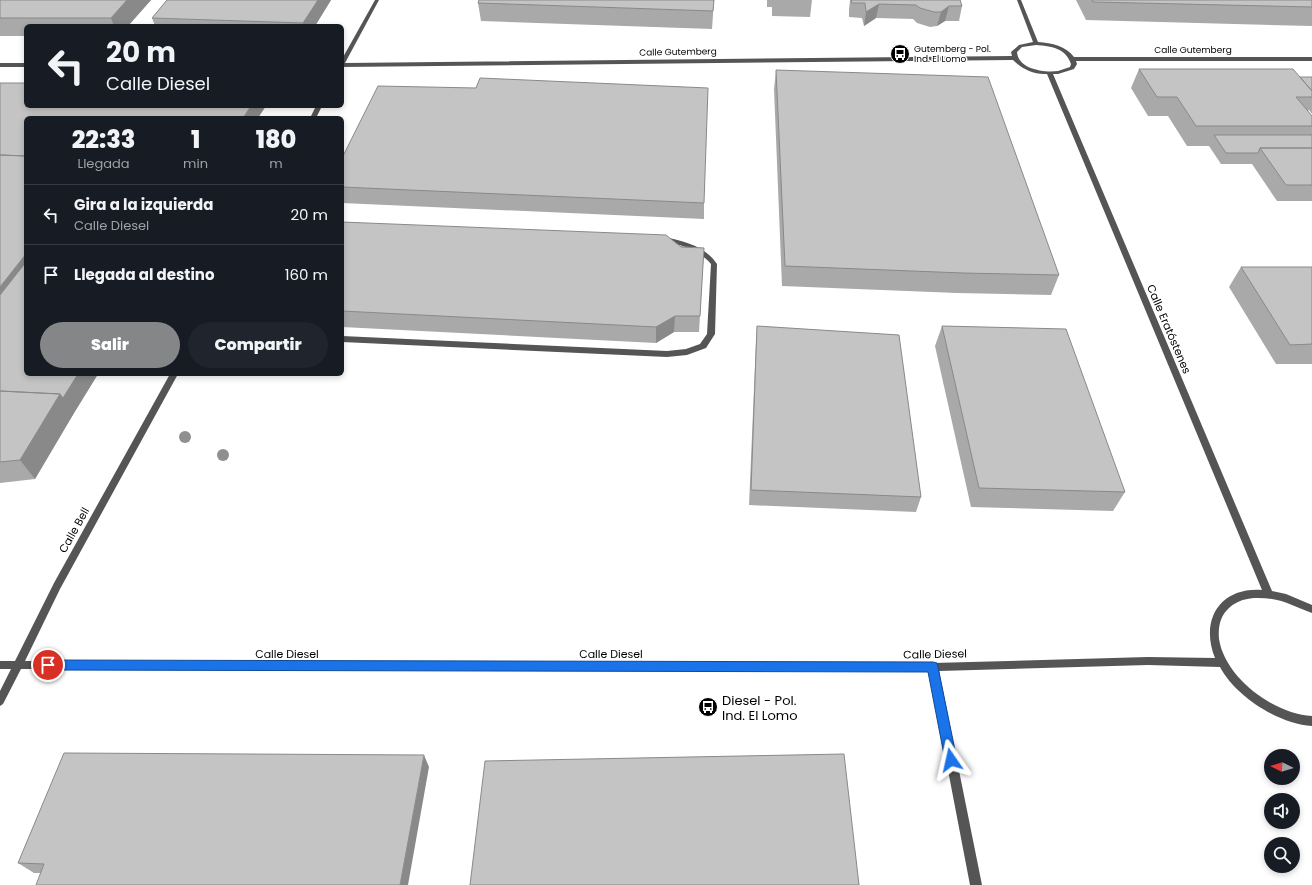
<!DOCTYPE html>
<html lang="es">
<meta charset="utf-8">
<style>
:root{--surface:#171b24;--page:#20242c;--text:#f1f3f6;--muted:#9ea1a6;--line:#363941;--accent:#858687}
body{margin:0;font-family:Poppins,sans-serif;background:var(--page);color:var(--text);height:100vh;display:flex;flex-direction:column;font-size:15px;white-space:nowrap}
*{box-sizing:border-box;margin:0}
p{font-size:13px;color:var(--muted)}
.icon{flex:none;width:22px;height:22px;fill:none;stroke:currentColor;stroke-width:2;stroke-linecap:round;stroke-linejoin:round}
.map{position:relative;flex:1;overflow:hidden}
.side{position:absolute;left:24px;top:116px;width:320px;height:260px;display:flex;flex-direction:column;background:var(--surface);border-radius:6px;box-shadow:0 2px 6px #0003}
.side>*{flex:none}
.banner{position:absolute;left:24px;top:24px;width:320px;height:84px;border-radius:6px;box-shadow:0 2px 6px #0003;background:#171b24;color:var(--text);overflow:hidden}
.needle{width:26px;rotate:275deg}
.tools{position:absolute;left:1264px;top:749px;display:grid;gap:8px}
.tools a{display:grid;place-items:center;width:36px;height:36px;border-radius:50%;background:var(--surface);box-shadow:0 2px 6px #0003;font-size:20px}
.pin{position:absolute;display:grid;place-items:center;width:34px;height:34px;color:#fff;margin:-17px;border:2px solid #fff;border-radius:50%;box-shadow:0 1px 4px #0007}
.me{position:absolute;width:44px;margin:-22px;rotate:349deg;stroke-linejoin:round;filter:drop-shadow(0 0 3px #0008)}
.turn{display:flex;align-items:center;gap:14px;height:84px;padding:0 16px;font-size:18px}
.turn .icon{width:52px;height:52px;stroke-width:2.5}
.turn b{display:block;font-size:28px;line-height:34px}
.eta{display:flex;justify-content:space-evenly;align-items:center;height:68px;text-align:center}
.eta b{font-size:24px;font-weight:800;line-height:28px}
.button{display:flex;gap:8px;margin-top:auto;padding:8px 16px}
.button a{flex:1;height:46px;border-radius:24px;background:var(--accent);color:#fff;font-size:16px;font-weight:800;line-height:46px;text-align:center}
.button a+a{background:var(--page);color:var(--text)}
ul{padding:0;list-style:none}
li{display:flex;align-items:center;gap:12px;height:60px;padding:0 16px;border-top:1px solid var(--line)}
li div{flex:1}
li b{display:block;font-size:15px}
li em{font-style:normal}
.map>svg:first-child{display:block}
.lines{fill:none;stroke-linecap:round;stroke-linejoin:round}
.lane{fill:#555;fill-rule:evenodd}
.street{fill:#555;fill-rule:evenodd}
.tree{fill:#8f8f8f}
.wall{fill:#a9a9a9}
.shaded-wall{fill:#898989}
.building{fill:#c4c4c4;stroke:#898989}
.route{fill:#1a73e8;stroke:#114b97}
.labels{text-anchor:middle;stroke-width:3;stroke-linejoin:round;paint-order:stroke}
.far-poi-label{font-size:9px;fill:#000;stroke:#fff;text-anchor:start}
.far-street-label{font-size:9px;fill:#000;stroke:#fff}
.street-label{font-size:11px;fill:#000;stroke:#fff}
.near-poi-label{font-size:13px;fill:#000;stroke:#fff;text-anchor:start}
</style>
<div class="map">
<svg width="1312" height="885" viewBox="0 0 1312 885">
<rect width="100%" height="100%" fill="#fff"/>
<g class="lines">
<!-- lane -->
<path class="lane" d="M664,237C684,241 705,246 717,264L715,334L706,348L687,355L667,357L342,342V336L667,351L686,349L700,344L707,334L711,264C698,249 680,245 662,240V238Z"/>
<!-- street -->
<path class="street" d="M375,0H379L345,63L1012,56L1011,52L1019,45L1033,42L1017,0H1021L1038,42C1052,43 1066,46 1074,57H1312V61H1076L1077,64L1074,69L1058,74H1053L1272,591L1286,594L1312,605V613C1298,608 1286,601 1272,599C1256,597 1241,597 1229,608C1220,616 1218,627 1219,639C1225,678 1274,714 1312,716V726C1279,724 1236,697 1220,667L1148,665L939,671L982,885H970L929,671L21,669L3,704L0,706V691L11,669H0V661H15L54,583L170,374H178L60,589L25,661L933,663L1148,657L1215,658C1200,621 1219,587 1262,590L1047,74C1034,75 1022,69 1013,60L342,67V59ZM1036,45C1051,46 1066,48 1071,64L1070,67C1066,68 1062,70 1058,71C1044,73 1018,69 1017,52L1022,47Z
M0,63H26V67H0Z
M316,106H322L316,118H310Z"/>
</g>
<!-- trees -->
<g class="tree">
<circle cx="185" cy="437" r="6"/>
<circle cx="223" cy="455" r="6"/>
</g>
<!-- wall -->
<path class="wall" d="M0,0H151L128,26H26V36H0Z
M167,0H331L315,26H155L152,18Z
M714,0L712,29L481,21L478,3Z
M767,0H812L810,17L772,16V7H767Z
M850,0H960L962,6L959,21H945L937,26L930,27L917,23L913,19L876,18L864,26L862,18L849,17V10Z
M1076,0H1312V26L1086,20Z
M1139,69L1300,77H1312V114L1309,110L1308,111L1312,116V201H1277L1252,164H1221L1209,146H1187L1168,116H1148L1131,88Z
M776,70L1059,275L1051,295L957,293L782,286L774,89Z
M0,83L26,118V374H98L74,413L35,479L0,483Z
M342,158L704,203V219L342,203Z
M342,222L704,248L699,332H674L656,343L342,327Z
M1241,267H1312V364H1276L1229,287Z
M757,326L921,497L916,512L749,505L756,342Z
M942,326L1125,492L1113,511L971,507L935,346Z
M429,767L40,873H34L18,863Z"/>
<!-- shaded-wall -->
<path class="shaded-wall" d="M127,0H151L128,26H114L111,18Z
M318,0H331L315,26H303V23Z
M879,4L876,18L864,26L866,12Z
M949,6L945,21L937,26L941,12Z
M251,106H266L258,118H243Z
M26,254V291L0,326V287Z
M675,316L674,332L656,343V327Z
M78,374H98L74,413L35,479L20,460L60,394Z
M424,755L429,767L408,885H400Z"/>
<!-- building -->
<path class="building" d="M0,0H127L111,18H0Z
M167,0H318L303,23L152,18Z
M479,0H714L713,11L478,3Z
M851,0H960L962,6H949L941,12H934L920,8L916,5L879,4L866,12L865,3H852Z
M1092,0H1312V7L1093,2Z
M1139,69H1293L1312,91V97H1296L1312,116V126H1196L1177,97H1157Z
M776,70L988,77L1059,275L963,273L785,266Z
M1300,77H1312V91Z
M480,78L708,88L704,203L342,187V158L378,86L476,88Z
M0,83H26V106H251L243,118H26V156L0,155Z
M1214,135H1312V148H1260L1258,153H1226Z
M1260,148H1312V185H1286Z
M0,155L26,156V254L0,287Z
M342,222L666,235L681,247L704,248L700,316H675L656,327L342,311Z
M26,262V374H78L63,398L60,394L0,391V295Z
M1241,267H1312V344L1290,345Z
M757,326L899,335L921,497L751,490Z
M942,326L1066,329L1125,492L979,488Z
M0,391L60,394L20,460L0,462Z
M64,753L424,755L400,885H36L44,864L18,863Z
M844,754L859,885H470L485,761Z"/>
<!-- route -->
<path class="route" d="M48,660L933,662L937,663L938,667L957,760L955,764L951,766L947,764L945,760L928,672L48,670L44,669L42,665L44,662Z"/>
<!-- icons -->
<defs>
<symbol id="bus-disc" viewBox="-11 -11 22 22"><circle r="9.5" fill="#000" stroke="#fff"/><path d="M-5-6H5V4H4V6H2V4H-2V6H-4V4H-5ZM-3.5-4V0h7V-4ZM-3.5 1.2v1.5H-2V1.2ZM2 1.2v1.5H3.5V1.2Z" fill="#fff"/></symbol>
</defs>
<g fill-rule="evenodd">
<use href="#bus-disc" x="889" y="43" width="22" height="22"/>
<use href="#bus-disc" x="697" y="696" width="22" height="22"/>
</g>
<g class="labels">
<!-- far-poi labels -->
<g class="far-poi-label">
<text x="914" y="52">Gutemberg - Pol.<tspan x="914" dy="10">Ind. El Lomo</tspan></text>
</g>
<!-- far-street labels -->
<g class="far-street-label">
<text x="1193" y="53">Calle Gutemberg</text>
<text transform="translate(678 52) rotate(-1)" y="3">Calle Gutemberg</text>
</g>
<!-- street labels -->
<g class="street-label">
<text transform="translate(1169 329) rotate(67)" y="4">Calle Eratóstenes</text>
<text transform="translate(74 530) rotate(-61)" y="4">Calle Bell</text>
<text x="287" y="658">Calle Diesel</text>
<text x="611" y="658">Calle Diesel</text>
<text transform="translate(935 654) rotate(-1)" y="4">Calle Diesel</text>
</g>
<!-- near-poi labels -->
<g class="near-poi-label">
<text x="722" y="705">Diesel - Pol.<tspan x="722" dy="15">Ind. El Lomo</tspan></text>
</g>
</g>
</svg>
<div class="tools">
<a><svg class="needle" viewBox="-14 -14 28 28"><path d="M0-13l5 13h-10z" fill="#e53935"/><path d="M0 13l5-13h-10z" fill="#9ea1a6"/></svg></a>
<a><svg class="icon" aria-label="sound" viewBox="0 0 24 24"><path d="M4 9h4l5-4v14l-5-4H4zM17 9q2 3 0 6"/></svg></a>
<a><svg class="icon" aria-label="search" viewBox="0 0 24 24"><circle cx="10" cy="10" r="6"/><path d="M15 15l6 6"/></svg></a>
</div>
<div class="pin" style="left:48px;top:665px;background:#d93025"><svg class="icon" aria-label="arrive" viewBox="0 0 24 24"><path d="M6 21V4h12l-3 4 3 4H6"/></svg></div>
<svg class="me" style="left:951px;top:760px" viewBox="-20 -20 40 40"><path d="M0-17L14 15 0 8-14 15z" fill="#1a73e8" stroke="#fff" stroke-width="4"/></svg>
<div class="banner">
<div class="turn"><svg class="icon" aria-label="left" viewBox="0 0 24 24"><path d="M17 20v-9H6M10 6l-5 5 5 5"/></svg><div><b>20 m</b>Calle Diesel</div></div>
</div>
<section class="side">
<div class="eta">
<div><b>22:33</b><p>Llegada</p></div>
<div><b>1</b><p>min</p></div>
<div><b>180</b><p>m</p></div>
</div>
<ul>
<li><svg class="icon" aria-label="left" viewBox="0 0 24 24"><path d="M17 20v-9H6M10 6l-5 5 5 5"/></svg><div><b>Gira a la izquierda</b><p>Calle Diesel</p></div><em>20 m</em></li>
<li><svg class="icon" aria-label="arrive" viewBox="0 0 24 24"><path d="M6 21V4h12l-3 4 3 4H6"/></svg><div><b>Llegada al destino</b></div><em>160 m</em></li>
</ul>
<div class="button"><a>Salir</a><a>Compartir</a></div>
</section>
</div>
